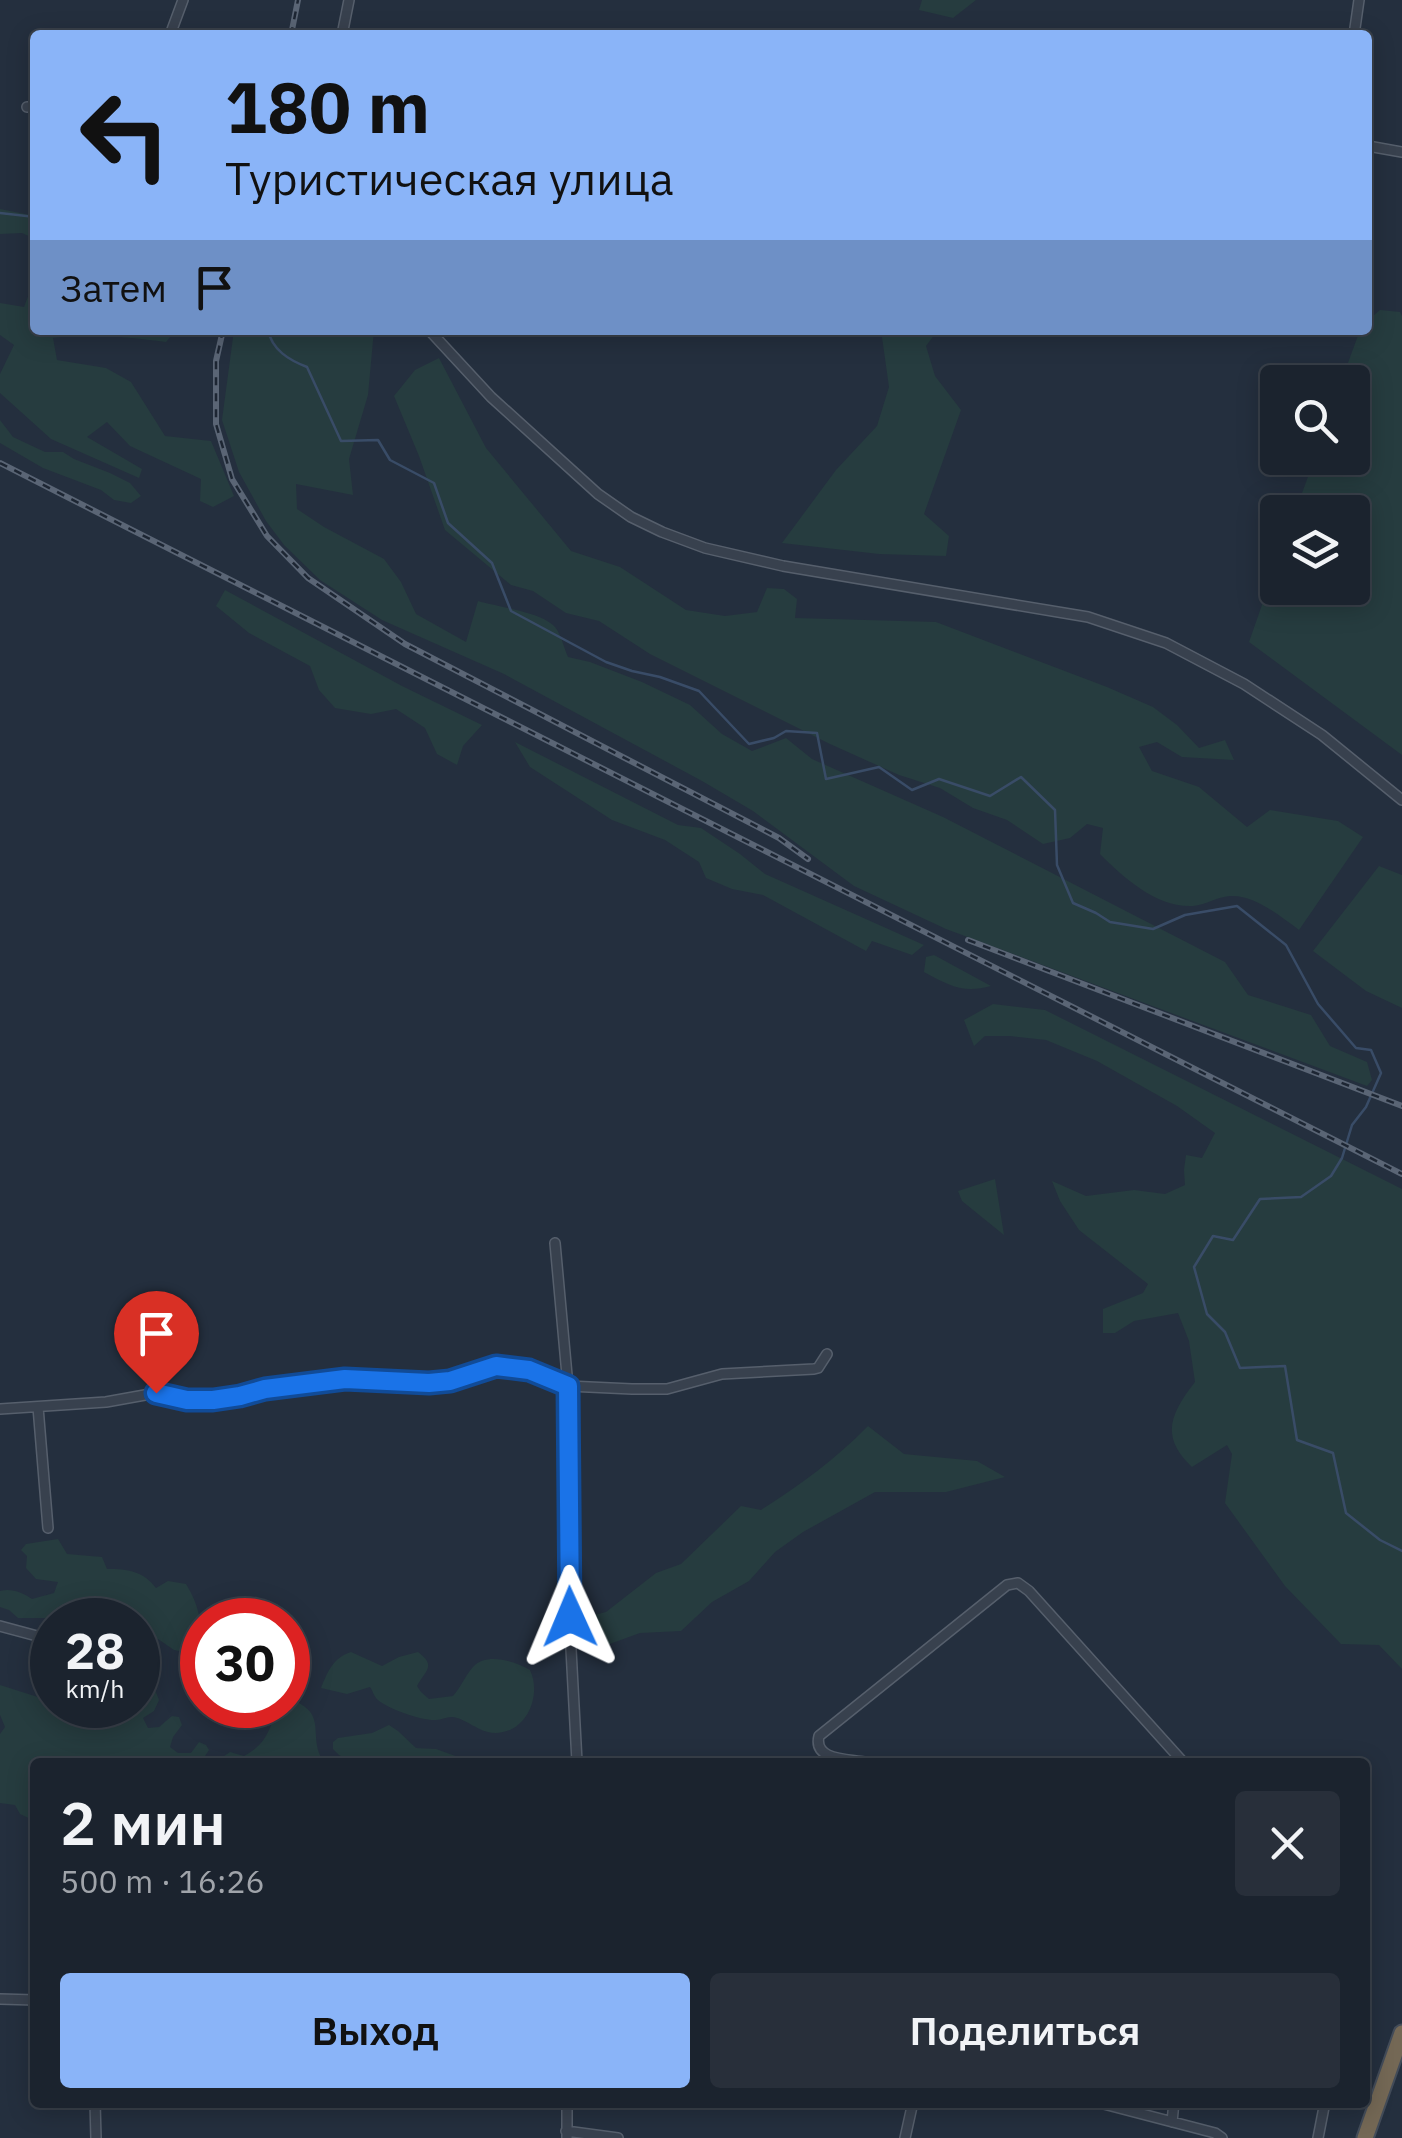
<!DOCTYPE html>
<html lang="ru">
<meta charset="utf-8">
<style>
:root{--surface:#1b232e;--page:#282f3a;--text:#f1f3f6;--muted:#a0a4aa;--line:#39404a;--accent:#8ab4f8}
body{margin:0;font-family:"IBM Plex Sans",sans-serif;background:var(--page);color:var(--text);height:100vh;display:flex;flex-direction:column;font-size:38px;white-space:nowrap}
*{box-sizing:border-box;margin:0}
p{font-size:32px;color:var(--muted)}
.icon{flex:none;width:55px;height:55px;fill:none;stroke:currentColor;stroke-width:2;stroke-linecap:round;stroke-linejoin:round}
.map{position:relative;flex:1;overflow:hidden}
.drawer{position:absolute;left:30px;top:1758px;width:1340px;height:350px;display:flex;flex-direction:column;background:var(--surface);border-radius:10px;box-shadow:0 5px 25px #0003,0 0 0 2px var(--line)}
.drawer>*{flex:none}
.hud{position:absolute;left:30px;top:30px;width:1342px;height:305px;border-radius:10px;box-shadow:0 5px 25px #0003,0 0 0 2px var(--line);background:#8ab4f8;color:#111;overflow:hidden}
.tools{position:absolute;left:1260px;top:365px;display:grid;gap:20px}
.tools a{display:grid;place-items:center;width:110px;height:110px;border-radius:10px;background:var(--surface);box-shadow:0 5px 25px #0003,0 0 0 2px var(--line);font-size:50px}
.speed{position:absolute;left:30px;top:1598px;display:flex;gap:20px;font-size:50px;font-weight:700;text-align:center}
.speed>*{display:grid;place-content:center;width:130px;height:130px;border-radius:50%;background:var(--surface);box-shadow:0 5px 25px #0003,0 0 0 2px var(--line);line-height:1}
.speed small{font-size:25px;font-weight:400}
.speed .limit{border:15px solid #d22;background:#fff;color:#111}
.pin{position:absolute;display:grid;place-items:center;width:85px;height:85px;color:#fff;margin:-102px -42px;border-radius:50% 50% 50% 0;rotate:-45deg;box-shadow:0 0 10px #0007}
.pin .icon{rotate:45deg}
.me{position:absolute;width:110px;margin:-55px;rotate:359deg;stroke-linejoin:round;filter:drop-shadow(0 0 8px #0008)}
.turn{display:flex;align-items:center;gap:35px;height:210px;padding:0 30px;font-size:45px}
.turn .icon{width:130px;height:130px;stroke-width:2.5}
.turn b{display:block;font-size:70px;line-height:85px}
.then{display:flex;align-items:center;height:95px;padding:0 30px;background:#0003;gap:20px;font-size:38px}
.round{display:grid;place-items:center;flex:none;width:105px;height:105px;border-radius:10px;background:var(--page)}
.overview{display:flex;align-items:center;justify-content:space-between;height:170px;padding:0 30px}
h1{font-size:60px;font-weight:600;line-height:75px}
.button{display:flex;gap:20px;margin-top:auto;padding:20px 30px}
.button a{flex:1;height:115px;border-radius:10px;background:var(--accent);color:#111;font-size:40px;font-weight:600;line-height:115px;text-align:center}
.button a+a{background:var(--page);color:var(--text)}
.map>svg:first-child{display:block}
.green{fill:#263c3f}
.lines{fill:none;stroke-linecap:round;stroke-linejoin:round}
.stream{stroke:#394c67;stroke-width:2.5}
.street-casing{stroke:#565f6c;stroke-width:12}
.highway-casing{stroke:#434c59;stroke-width:19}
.street{stroke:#38414e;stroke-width:9}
.highway{stroke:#746855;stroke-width:15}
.rail-casing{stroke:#5a6575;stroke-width:6}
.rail{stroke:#1d2633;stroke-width:2.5;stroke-dasharray:8;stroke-linecap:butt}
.route-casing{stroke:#114b97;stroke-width:25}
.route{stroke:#1a73e8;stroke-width:18}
</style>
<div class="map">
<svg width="1402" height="2138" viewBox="0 0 1402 2138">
<rect width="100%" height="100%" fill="#242f3e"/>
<!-- green -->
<path class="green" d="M922,0H976L953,18L919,10Z
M0,209L35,216V239L22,233L0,234Z
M35,278V330H176L166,342C129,337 89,333 53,338L57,360L106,368L131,382L165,436L211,441L234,496L213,507L200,501L201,479L130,446L107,422L87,437L142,469L139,478L51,439L0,393V374L14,345L0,335V303L24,307Z
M1380,310L1400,312L1402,316V755L1249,642L1277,562L1278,588H1352V512H1295L1315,458H1352V382H1341L1360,330H1368V320Z
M234,330H374L368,395L349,459L353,495L296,484L297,509L324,527L384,559L401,582L416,614L466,642L478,601C498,607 542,612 555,627C561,634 564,648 568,657L590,662L642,682L690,705L722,734L752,751L786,738L812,759L943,817L1225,962L1248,995L1311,1015L1330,1046L1367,1062L1372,1080L1367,1086L946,929L854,886L753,811L702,781L504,674L382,620L320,580L284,545L266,521L239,472L222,420Z
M881,330H938L926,346L935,376L961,410L924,514L949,536L946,556L879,554L782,543L836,470L877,426L889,387Z
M439,358L486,448L571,551L620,567L686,610L725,616L757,612L767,588L784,589L797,599L795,618L936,622L1107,687L1153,707L1177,725L1199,748L1225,740L1234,760L1182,757L1157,742L1139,747L1152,771L1199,787L1247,827L1270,810L1338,821L1363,837L1299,930C1281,917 1254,894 1230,896C1217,897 1205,905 1193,906C1157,908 1124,878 1100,854L1103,828L1087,824L1070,838L1043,844L1007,820L973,808L940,788L899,775L830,744L650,654L599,621L566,613L533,591L511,585L445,530L419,456L394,396L415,370Z
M0,420L13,437L45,452H63L74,459L110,473L130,483L141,496L131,503L114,500L101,490L43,468L0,443Z
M225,590L402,686L482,725L463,746L457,765L437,754L425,728L396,709L371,714L335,708L319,690L310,666L249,633L216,606Z
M515,742L678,825L701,828L740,854L765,874L924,945L912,955L872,941L866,951L763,895L732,889L706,878L699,862L665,840L612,820L530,767Z
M1379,866L1402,875V1008L1366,991L1313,951Z
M934,955L991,986C963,994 948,985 924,972L926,957Z
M993,1004L1045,1010L1402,1189V1669L1379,1645L1341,1644L1285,1586L1225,1503L1232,1454L1227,1445L1192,1467C1160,1437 1170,1414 1195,1382L1189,1341L1178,1313L1134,1321L1115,1333H1103V1309L1143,1293L1148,1284L1079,1230L1060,1201L1052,1181L1086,1196L1134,1190L1165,1194L1185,1185L1184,1170L1186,1155L1202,1158L1215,1133L1177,1106L1097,1061L1046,1040L1010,1036H985L974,1046L964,1020Z
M995,1179L1004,1235L962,1201L958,1191Z
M868,1426L904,1454L977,1461L1005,1477L946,1492H875L803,1532L775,1552L749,1581L712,1602L681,1631L640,1633L604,1646L584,1648C580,1640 577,1626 582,1618L606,1612L656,1573L681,1564L741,1506L761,1510C800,1485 836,1459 868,1426Z
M58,1539L67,1554L102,1557L107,1569C128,1569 143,1571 156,1588L168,1581L186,1584C201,1608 203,1630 202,1656L174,1650L158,1639L148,1647L138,1645V1620H81L77,1616L60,1618H18L9,1610L0,1607V1591C12,1588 23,1593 32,1599L54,1593L58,1582L36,1579L26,1568L27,1556L21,1550L26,1544Z
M351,1652L382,1666L399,1657L418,1652C437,1666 425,1671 417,1686L421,1692L429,1699L453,1696C461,1687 465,1676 473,1667C486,1652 515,1661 530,1670C542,1695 527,1733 495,1733C479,1733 466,1718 452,1717C446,1717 441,1720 436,1720C423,1721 388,1709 378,1700C374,1697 373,1691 370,1687L347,1694L321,1688C328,1671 333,1658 351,1652Z
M138,1666L145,1667L153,1672L152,1682L159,1700L154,1711L143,1718L148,1728L159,1727L172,1716L179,1717L182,1725L173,1737L170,1747L178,1753H191L199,1742L206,1745L209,1750L203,1759L204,1761H217L230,1752L244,1756C268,1743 269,1729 279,1705H288V1698L291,1697C297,1702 307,1707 311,1713C320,1727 311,1744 324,1762H35V1821L20,1814L15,1805L0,1803V1734L5,1727L0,1715V1685L44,1699H52V1705H138Z
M389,1725L398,1731L416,1748L436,1749L472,1762H352L339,1755L333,1749V1742L338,1738L372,1733Z"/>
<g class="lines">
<!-- stream -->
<path class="stream" d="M0,213L35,217
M268,330C272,350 289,360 307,367L341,441L378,440L390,460L434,483L448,523L492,563L511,611L606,662L632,671L660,677L699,691L749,744L774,738L786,731L817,733L826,779L879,767L912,790L939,779L990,796L1021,777L1055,810L1057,865L1073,903L1096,913L1110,922L1153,929L1185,915L1237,906L1286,945L1318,1004L1356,1048L1371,1050L1381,1073L1366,1107L1352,1125L1342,1158L1331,1176L1301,1197L1260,1199L1233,1240L1213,1236L1194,1267L1207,1314L1225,1332L1240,1368L1285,1366L1297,1440L1333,1453L1346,1513L1380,1540L1402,1551"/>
<defs>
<path id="street" d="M170,35L183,0
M342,35L349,0
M1354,35L1359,0
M27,107H35
M1368,146L1402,152
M429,330L491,397L598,494L631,517L662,532L705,548L783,566L1088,617L1166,643L1244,684L1322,735L1402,800
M555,1243L568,1386L571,1649L577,1762
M38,1407L48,1528
M0,1409L106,1402L156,1393L187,1400H213L241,1396L265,1389L345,1379L429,1383L450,1381L496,1366L529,1370L568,1386L632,1389H667L722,1374L814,1369L818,1368L827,1354
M0,1626L52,1640
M864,1762C847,1759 813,1760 819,1736L1007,1585L1018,1583L1029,1591L1183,1762
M0,1999L35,2000
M95,2102L96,2138
M567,2102V2138
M1096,2102L1215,2133L1222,2138
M1172,2122L1174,2102
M566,2131L618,2138
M905,2138L913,2102
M1318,2138L1325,2102"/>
<path id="highway" d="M1365,2138L1402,2033"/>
</defs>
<!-- street casing -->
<use href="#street" class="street-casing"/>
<!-- highway casing -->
<use href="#highway" class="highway-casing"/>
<!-- street -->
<use href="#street" class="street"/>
<!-- highway -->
<use href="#highway" class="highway"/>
<defs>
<path id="rail" d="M291,35L298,0
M223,330L216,361V424L232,479L267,536L308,578L405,644L779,838L808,859
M0,463L1402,1174
M968,940L1402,1106"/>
</defs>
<!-- rail casing -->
<use href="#rail" class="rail-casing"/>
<!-- rail -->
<use href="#rail" class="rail"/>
</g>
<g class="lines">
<defs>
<path id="route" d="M156,1393L187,1400H213L240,1396L265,1389L345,1379L429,1383L450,1381L496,1366L529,1370L568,1386L570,1617"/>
</defs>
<!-- route casing -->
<use href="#route" class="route-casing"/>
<!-- route -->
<use href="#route" class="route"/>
</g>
</svg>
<div class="tools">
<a><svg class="icon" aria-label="search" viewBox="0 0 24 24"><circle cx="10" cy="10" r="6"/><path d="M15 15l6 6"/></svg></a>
<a><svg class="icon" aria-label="layers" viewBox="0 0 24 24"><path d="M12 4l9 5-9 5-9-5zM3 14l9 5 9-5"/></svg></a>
</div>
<div class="speed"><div>28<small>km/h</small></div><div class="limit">30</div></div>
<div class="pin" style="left:156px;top:1393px;background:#d93025"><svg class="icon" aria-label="arrive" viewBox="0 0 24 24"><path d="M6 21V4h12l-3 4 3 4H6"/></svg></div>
<svg class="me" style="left:570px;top:1617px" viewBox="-20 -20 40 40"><path d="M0-17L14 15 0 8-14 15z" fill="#1a73e8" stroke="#fff" stroke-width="4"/></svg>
<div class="hud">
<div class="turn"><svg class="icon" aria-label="left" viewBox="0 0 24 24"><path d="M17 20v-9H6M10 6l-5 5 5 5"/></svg><div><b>180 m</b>Туристическая улица</div></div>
<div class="then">Затем<svg class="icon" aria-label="arrive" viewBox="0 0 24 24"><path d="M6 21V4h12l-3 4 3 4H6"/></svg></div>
</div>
<section class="drawer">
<div class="overview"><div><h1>2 мин</h1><p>500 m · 16:26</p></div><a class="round"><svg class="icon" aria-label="close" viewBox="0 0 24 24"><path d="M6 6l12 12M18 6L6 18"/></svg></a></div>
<div class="button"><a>Выход</a><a>Поделиться</a></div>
</section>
</div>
